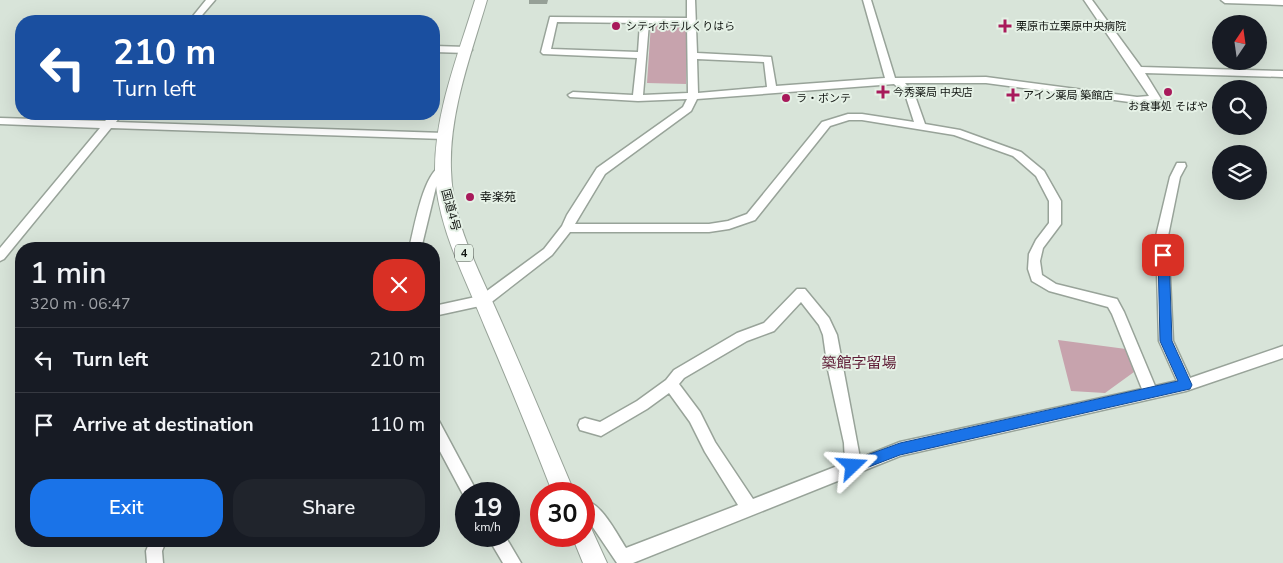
<!DOCTYPE html>
<meta charset="utf-8">
<style>
:root{--surface:#171b24;--page:#20242c;--text:#f1f3f6;--muted:#9ea1a6;--line:#363941;--accent:#1a73e8}
body{margin:0;font-family:"Nunito Sans","Noto Sans JP",sans-serif;background:var(--page);color:var(--text);height:100vh;display:flex;flex-direction:column;font-size:19px;white-space:nowrap}
*{box-sizing:border-box;margin:0}
p{font-size:16px;color:var(--muted)}
.icon{flex:none;width:28px;height:28px;fill:none;stroke:currentColor;stroke-width:2;stroke-linecap:round;stroke-linejoin:round}
.map{position:relative;flex:1;overflow:hidden}
.sheet{position:absolute;left:15px;top:242px;width:425px;height:305px;display:flex;flex-direction:column;background:var(--surface);border-radius:20px;box-shadow:0 5px 20px #0002}
.sheet>*{flex:none}
.guide{position:absolute;left:15px;top:15px;width:425px;height:105px;border-radius:20px;box-shadow:0 5px 20px #0002;background:#1a4fa0;color:#fff;overflow:hidden}
.needle{width:32px;rotate:13deg}
.fabs{position:absolute;left:1212px;top:15px;display:grid;gap:10px}
.fabs a{display:grid;place-items:center;width:55px;height:55px;border-radius:50%;background:var(--surface);box-shadow:0 5px 20px #0002;font-size:25px}
.speed{position:absolute;left:455px;top:482px;display:flex;gap:10px;font-size:25px;font-weight:700;text-align:center}
.speed>*{display:grid;place-content:center;width:65px;height:65px;border-radius:50%;background:var(--surface);box-shadow:0 5px 20px #0002;line-height:1}
.speed small{font-size:12px;font-weight:400}
.speed .limit{border:8px solid #d22;background:#fff;color:#111}
.pin{position:absolute;display:grid;place-items:center;width:42px;height:42px;color:#fff;margin:-21px;border-radius:10px;box-shadow:0 2px 8px #0006}
.me{position:absolute;width:55px;margin:-28px;rotate:70deg;stroke-linejoin:round;filter:drop-shadow(0 0 4px #0008)}
.turn{display:flex;align-items:center;gap:18px;height:105px;padding:0 15px;font-size:22px}
.turn .icon{width:65px;height:65px;stroke-width:2.5}
.turn b{display:block;font-size:35px;line-height:42px}
.round{display:grid;place-items:center;flex:none;width:52px;height:52px;border-radius:20px;background:var(--page)}
.head{display:flex;align-items:center;justify-content:space-between;height:85px;padding:0 15px}
h1{font-size:30px;font-weight:600;line-height:38px}
.action{display:flex;gap:10px;margin-top:auto;padding:10px 15px}
.action a{flex:1;height:58px;border-radius:20px;background:var(--accent);color:#fff;font-size:20px;font-weight:600;line-height:58px;text-align:center}
.action a+a{background:var(--page);color:var(--text)}
ul{padding:0;list-style:none}
li{display:flex;align-items:center;gap:15px;height:65px;padding:0 15px;border-top:1px solid var(--line)}
li div{flex:1}
li b{display:block;font-size:19px}
li em{font-style:normal}
.map>svg:first-child{display:block}
.green{fill:#c7a3ad}
.lines{fill:none;stroke-linecap:round;stroke-linejoin:round}
.minor-casing{stroke:#98a399;stroke-width:3}
.highway-casing{stroke:#98a399;stroke-width:2}
.minor{fill:#fff;fill-rule:evenodd}
.highway{fill:#fff;fill-rule:evenodd}
.wall{fill:#96a097}
.route{fill:#1a73e8;stroke:#114b97}
.poi-dot{fill:#a81a5b;stroke:#e5f1e6;stroke-width:2}
.labels{text-anchor:middle;stroke-width:4;stroke-linejoin:round;paint-order:stroke}
.far-poi-label{font-size:11px;fill:#101410;stroke:#e5f1e6;text-anchor:start}
.shield{fill:#e5f1e6;stroke:#505650;stroke-width:1}
.shield-label{font-size:11px;font-weight:bold;fill:#101410}
.poi-label{font-size:12px;fill:#101410;stroke:#e5f1e6;text-anchor:start}
.street-label{font-size:12px;fill:#101410;stroke:#e5f1e6}
.quarter-label{font-size:15px;fill:#5e1b35;stroke:#e5f1e6}
</style>
<div class="map">
<svg width="1283" height="563" viewBox="0 0 1283 563">
<rect width="100%" height="100%" fill="#d8e4d9"/>
<!-- green -->
<path class="green" d="M651,24H687L686,84L647,83Z
M1058,340L1126,349L1134,372L1105,393L1071,391Z"/>
<g class="lines">
<defs>
<path id="minor" d="M206,0H215L197,21H189Z
M687,0H695L697,53L771,57L776,86L885,78L863,0H871L895,78L986,77L1137,97L1149,96L1084,0H1092L1141,67L1283,71V77L1145,73L1161,99L1156,102L1137,103L986,83H905L914,93L925,124L960,130L1021,152L1044,171L1061,201V224L1043,248L1040,261L1042,275L1056,284L1117,299L1124,312L1155,386L1177,381L1159,341L1156,236L1170,177L1177,163H1185L1186,166L1180,177L1168,236L1173,341L1190,378L1283,346V358L1186,391L900,456L633,563H617L590,523L584,518V501C600,500 618,536 626,548L738,505L705,452L690,422L669,393L647,409L601,436L580,430L578,425L580,420L585,418L600,422L637,401L666,380L674,370L737,333L764,323L797,289H805L829,318L837,335L860,458L900,442L1142,389L1112,314L1108,307L1049,291L1032,281L1028,269L1029,254L1036,240L1049,223V201L1036,176L1013,156L954,135L862,120H849L830,126L755,220L729,229L709,232H570L552,255L489,304L434,316V306L480,296L544,249L562,226L567,215L597,168L683,107L687,99L638,101L570,97L568,95L573,92L633,95L637,58L543,54L541,52L550,17L687,18ZM557,22L640,23L638,52L551,49ZM649,23L687,24L688,93L643,95ZM697,59L764,62L767,87L698,93ZM894,84L905,94L914,122L862,114H848L822,122L747,214L728,221L709,224H575L605,174L691,111L697,99ZM801,302L819,325L823,335L828,370L844,443L845,463L753,499L715,442L700,412L679,384L684,378L747,341L774,331Z
M1221,0H1283V5L1225,3Z
M434,46L467,47L472,50L467,53L434,52Z
M112,114H122L116,122L444,133L449,136L444,139L111,128L4,259L0,261V248L100,128L0,124V118L105,121Z
M443,165L448,169L436,187L421,249H409C414,230 423,171 443,165Z
M434,419L439,421L478,494H466V500L434,440Z
M487,536H505L521,563H503Z
M150,541H166L162,551L163,563H147L146,551Z"/>
<path id="highway" d="M475,0H487C471,55 449,112 451,170C452,224 481,274 502,323C527,380 551,437 575,494H553C531,437 508,381 484,325C464,275 436,224 435,170C435,112 458,55 475,0Z
M584,525L591,528L607,563H583L572,536H584Z"/>
</defs>
<!-- minor casing -->
<use href="#minor" class="minor-casing"/>
<!-- highway casing -->
<use href="#highway" class="highway-casing"/>
<!-- minor -->
<use href="#minor" class="minor"/>
<!-- highway -->
<use href="#highway" class="highway"/>
</g>
<!-- wall -->
<path class="wall" d="M529,0H548L547,4H529Z"/>
<!-- route -->
<path class="route" d="M1163,251L1169,255L1172,341L1192,385L1190,389L900,455L853,473L848,471L846,466L848,462L900,443L1178,381L1160,341L1158,255Z"/>
<!-- markers -->
<g class="poi-dot">
<circle cx="616" cy="26" r="5"/>
<path d="M1002.5 18.5h5v5h5v5h-5v5h-5v-5h-5v-5h5z"/>
<path d="M880.5 84.5h5v5h5v5h-5v5h-5v-5h-5v-5h5z"/>
<circle cx="1168" cy="92" r="5"/>
<path d="M1010.5 87.5h5v5h5v5h-5v5h-5v-5h-5v-5h5z"/>
<circle cx="786" cy="98" r="5"/>
<circle cx="470" cy="197" r="5"/>
</g>
<g class="labels">
<!-- far-poi labels -->
<g class="far-poi-label">
<text x="626" y="30">シティホテルくりはら</text>
<text x="1016" y="30">栗原市立栗原中央病院</text>
<text x="893" y="96">今秀薬局 中央店</text>
<text x="1023" y="99">アイン薬局 築館店</text>
<text x="796" y="102">ラ・ボンテ</text>
<text x="1168" y="110" text-anchor="middle">お食事処 そばや</text>
</g>
<!-- shield labels -->
<rect class="shield" x="455" y="244.5" width="18" height="17" rx="4"/>
<g class="shield-label">
<text x="464" y="257">4</text>
</g>
<!-- poi labels -->
<g class="poi-label">
<text x="480" y="201">幸楽苑</text>
</g>
<!-- street labels -->
<g class="street-label">
<text transform="translate(451 210) rotate(75)" y="4">国道4号</text>
</g>
<!-- quarter labels -->
<g class="quarter-label">
<text x="859" y="368">築館字留場</text>
</g>
</g>
</svg>
<div class="fabs">
<a><svg class="needle" viewBox="-14 -14 28 28"><path d="M0-13l5 13h-10z" fill="#e53935"/><path d="M0 13l5-13h-10z" fill="#9ea1a6"/></svg></a>
<a><svg class="icon" aria-label="search" viewBox="0 0 24 24"><circle cx="10" cy="10" r="6"/><path d="M15 15l6 6"/></svg></a>
<a><svg class="icon" aria-label="layers" viewBox="0 0 24 24"><path d="M12 4l9 5-9 5-9-5zM3 14l9 5 9-5"/></svg></a>
</div>
<div class="speed"><div>19<small>km/h</small></div><div class="limit">30</div></div>
<div class="pin" style="left:1163px;top:255px;background:#d93025"><svg class="icon" aria-label="arrive" viewBox="0 0 24 24"><path d="M6 21V4h12l-3 4 3 4H6"/></svg></div>
<svg class="me" style="left:853px;top:466px" viewBox="-20 -20 40 40"><path d="M0-17L14 15 0 8-14 15z" fill="#1a73e8" stroke="#fff" stroke-width="4"/></svg>
<div class="guide">
<div class="turn"><svg class="icon" aria-label="left" viewBox="0 0 24 24"><path d="M17 20v-9H6M10 6l-5 5 5 5"/></svg><div><b>210 m</b>Turn left</div></div>
</div>
<section class="sheet">
<div class="head"><div><h1>1 min</h1><p>320 m · 06:47</p></div><a class="round" style="background:#d93025;color:#fff"><svg class="icon" aria-label="close" viewBox="0 0 24 24"><path d="M6 6l12 12M18 6L6 18"/></svg></a></div>
<ul>
<li><svg class="icon" aria-label="left" viewBox="0 0 24 24"><path d="M17 20v-9H6M10 6l-5 5 5 5"/></svg><div><b>Turn left</b></div><em>210 m</em></li>
<li><svg class="icon" aria-label="arrive" viewBox="0 0 24 24"><path d="M6 21V4h12l-3 4 3 4H6"/></svg><div><b>Arrive at destination</b></div><em>110 m</em></li>
</ul>
<div class="action"><a>Exit</a><a>Share</a></div>
</section>
</div>
